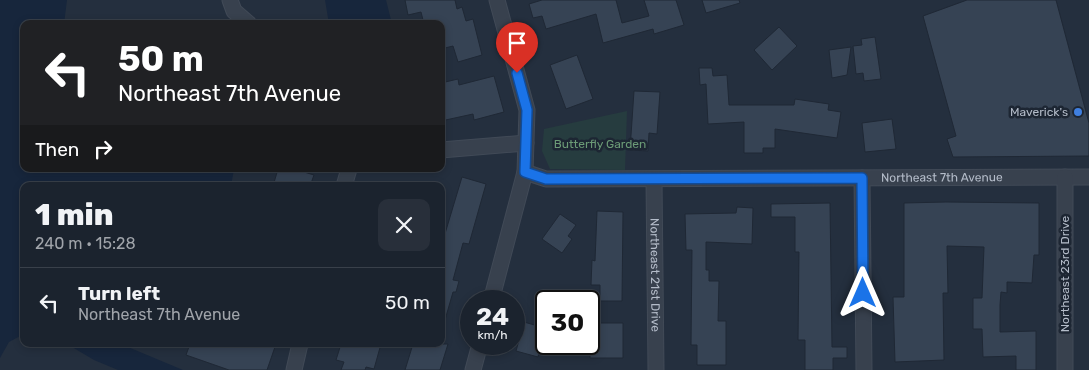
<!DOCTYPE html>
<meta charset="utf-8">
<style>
:root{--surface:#1b232e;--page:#282f3a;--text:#f1f3f6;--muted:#a0a4aa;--line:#39404a}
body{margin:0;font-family:Rubik,sans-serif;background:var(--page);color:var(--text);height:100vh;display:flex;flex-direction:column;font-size:19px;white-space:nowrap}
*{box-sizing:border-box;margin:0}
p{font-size:16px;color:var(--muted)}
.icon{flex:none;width:28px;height:28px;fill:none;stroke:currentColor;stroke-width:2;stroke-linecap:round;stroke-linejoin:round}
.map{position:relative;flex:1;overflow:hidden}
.sheet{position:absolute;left:20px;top:182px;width:425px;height:165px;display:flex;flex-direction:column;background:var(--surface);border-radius:10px;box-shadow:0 2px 8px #0003,0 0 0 1px var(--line)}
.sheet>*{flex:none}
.guide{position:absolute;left:20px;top:20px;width:425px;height:152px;border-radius:10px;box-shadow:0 2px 8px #0003,0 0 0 1px var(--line);background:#202124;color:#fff;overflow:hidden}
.speed{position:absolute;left:460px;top:290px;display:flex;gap:10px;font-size:25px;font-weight:700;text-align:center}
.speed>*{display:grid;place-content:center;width:65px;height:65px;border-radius:50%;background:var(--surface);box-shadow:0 2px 8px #0003,0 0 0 1px var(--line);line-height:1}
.speed small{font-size:12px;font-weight:400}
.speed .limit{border:2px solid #111;border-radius:8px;background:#fff;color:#111}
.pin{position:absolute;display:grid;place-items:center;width:42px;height:42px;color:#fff;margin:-51px -21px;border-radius:50% 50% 50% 0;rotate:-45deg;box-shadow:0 0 5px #0007}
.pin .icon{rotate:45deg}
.me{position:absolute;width:55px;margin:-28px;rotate:0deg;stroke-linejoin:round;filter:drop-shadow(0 0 4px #0008)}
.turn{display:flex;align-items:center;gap:18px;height:105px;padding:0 15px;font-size:22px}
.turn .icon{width:65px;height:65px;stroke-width:2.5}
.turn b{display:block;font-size:35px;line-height:42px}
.then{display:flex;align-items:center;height:48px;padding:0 15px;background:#0003;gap:10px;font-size:19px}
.round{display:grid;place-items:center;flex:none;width:52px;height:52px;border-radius:10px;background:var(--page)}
.head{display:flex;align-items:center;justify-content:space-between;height:85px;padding:0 15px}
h1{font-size:30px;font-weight:800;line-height:38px}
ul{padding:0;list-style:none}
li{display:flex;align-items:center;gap:15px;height:70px;padding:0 15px;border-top:1px solid var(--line)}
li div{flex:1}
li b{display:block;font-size:19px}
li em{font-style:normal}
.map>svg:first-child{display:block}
.green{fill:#263c3f}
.water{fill:#17263c}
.building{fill:#364354;stroke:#1f2835}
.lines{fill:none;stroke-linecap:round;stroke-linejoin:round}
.minor-casing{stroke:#414a57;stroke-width:17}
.minor{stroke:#38414e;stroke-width:15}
.route-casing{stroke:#114b97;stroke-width:12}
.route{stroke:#1a73e8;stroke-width:9}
.shop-dot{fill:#3f7fe0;stroke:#1d2633;stroke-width:2}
.labels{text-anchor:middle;stroke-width:5;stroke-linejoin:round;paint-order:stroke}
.poi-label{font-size:12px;fill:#b4bcc9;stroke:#1d2633;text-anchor:end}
.park-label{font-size:12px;fill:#6b9a76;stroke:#1d2633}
.street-label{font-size:12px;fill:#b4bcc9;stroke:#1d2633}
</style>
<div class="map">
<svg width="1089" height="370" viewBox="0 0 1089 370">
<rect width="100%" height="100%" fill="#242f3e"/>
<!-- green -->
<path class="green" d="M627,111L625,170L550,169L542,151L544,129Z"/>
<!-- water -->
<path class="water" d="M0,0H67L64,24H24V169H234L231,186H24V334L9,342L0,358Z
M325,0H386L392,24H329Z
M67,344H106L128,347L183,370H118L94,360Z"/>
<!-- building -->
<path class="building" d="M405,0H455L457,9L462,7L466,21L473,19L482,55L458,62L453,46L441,49V24H424L421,12L408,15Z
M542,0H616L622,23L649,16L644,0H676L684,25L654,34L653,29L603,43L596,14L546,29L542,16L533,18L529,4Z
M702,0H739L740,3L706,13Z
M967,0H1056L1089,123V156L953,157L947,139L956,136L923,16Z
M779,27L797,46L772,70L754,50Z
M875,37L881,79L864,81L863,73L856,74L853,46L862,45L861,39Z
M851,47L847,75L832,78L829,50Z
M577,55L593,99L566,109L550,65Z
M699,68H712L713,76L727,75L729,105H794L795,99L829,104L828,110L841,112L837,138L775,129V148H763V153H744V122L708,124L706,84L700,85Z
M494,76L504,112L474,120L473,114L441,121V83L458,79L459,85Z
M634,91L660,92L657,134L649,133L648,151L630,150Z
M892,119L896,149L865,152L862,123Z
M278,169H294L314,175L310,186H273Z
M462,177L486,184L469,244L463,243L453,280L459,281L456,292H453L445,320L441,319V247Z
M946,202L1039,203V255H1034L1032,283L1007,282V293L1001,292L1000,305V332L1036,331V370H1016V356L983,357L982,329H973V298H982L984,247L947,246L948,293H943L944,360L895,362L893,297H904V203Z
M830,203L832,347H847V358H833V370H805V340H798L799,252H795V217H771V204Z
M737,207L753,208L752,244L706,242V270H709V281H719L718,321H726V365H697V345H691L692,250H686L685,214L736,213Z
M597,211L623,212L622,301H600V285H591L592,260L595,261Z
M560,214L576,225L568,236L572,239L562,253L542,239Z
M524,322L545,328L538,357L516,351Z
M598,323H623V358H590V334H598Z
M190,344H276L267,370H229L186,355Z
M341,344H381L374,369L366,367L365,370H341L344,362L336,360Z
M413,344H448L440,370H405Z"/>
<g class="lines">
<defs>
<g id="minor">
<path d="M230,0L234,11L249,24"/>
<path d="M441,150L526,143"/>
<path id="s1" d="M525,172L546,179L1089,177"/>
<path d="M862,178L864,370"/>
<path id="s2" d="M654,180L656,370"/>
<path d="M344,186L349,169"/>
<path d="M491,301L525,172L527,110L497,0"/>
<path d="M294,370L300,344"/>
<path d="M473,370L480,344"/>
<path d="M1065,370V177"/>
</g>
</defs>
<!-- minor casing -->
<use href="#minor" class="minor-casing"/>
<!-- minor -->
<use href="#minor" class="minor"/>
</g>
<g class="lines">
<defs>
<path id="route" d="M517,73L527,110L525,172L546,179L862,178L863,293"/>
</defs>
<!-- route casing -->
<use href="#route" class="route-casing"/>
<!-- route -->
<use href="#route" class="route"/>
</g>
<!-- markers -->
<circle class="shop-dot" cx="1078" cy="112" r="5"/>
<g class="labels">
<!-- poi labels -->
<g class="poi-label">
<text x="1068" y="116">Maverick's</text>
</g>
<!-- park labels -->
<g class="park-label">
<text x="600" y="148">Butterfly Garden</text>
</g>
<!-- street labels -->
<g class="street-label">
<text dy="4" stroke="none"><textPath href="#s1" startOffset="418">Northeast 7th Avenue</textPath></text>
<text transform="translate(1065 274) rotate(-90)" y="4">Northeast 23rd Drive</text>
<text dy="4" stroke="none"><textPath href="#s2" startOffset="95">Northeast 21st Drive</textPath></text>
</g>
</g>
</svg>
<div class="speed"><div>24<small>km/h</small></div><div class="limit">30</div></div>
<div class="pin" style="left:517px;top:73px;background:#d93025"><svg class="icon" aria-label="arrive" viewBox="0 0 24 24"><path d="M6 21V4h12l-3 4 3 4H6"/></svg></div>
<svg class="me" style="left:863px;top:293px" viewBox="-20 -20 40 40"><path d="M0-17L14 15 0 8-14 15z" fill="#1a73e8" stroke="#fff" stroke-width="4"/></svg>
<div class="guide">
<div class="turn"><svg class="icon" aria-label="left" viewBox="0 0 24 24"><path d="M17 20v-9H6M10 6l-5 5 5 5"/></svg><div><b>50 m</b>Northeast 7th Avenue</div></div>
<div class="then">Then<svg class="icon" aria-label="right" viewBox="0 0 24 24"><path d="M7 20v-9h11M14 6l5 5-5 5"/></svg></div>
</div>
<section class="sheet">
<div class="head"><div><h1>1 min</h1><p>240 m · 15:28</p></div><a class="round"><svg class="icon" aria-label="close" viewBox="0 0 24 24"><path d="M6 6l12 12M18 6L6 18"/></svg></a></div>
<ul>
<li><svg class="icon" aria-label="left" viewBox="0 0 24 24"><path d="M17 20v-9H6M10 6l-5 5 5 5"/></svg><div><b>Turn left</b><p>Northeast 7th Avenue</p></div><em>50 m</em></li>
</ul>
</section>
</div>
